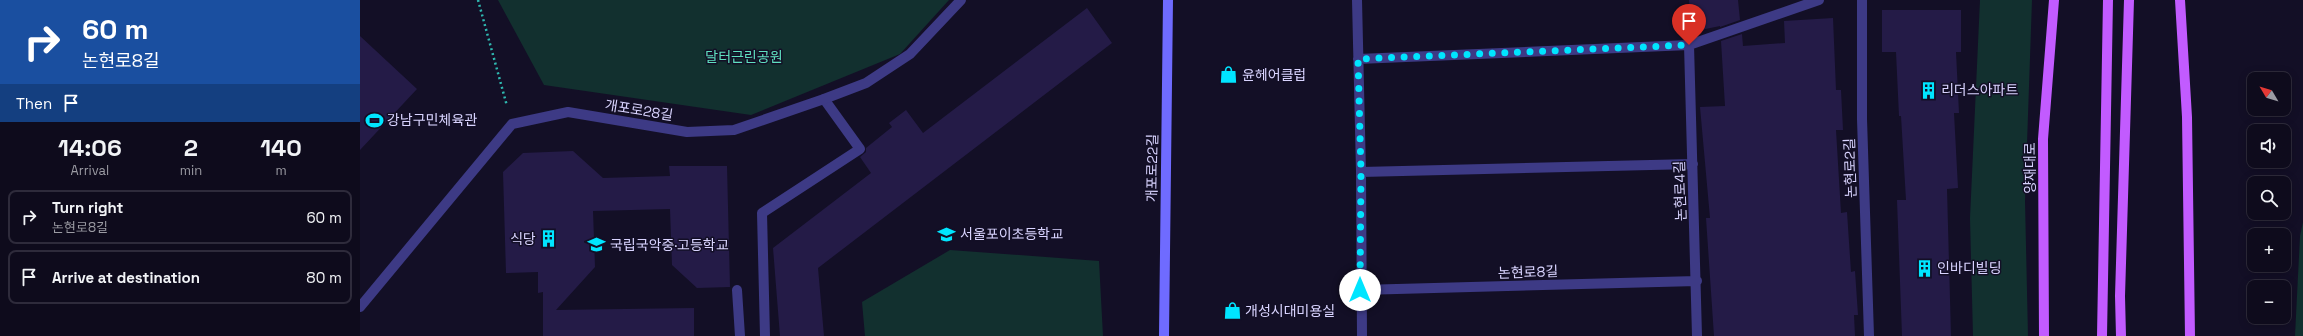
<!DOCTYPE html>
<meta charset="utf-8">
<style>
:root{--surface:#0e0b1c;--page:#171425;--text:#f1f3f6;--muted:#9b9ba3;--line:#2e2b3b}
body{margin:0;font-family:"Space Grotesk","Noto Sans KR",sans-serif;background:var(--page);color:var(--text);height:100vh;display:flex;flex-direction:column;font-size:15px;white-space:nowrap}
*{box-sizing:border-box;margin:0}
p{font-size:13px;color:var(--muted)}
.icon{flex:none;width:22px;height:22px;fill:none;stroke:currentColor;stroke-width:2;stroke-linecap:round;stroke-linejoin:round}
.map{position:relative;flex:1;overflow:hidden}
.drawer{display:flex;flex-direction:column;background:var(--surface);width:360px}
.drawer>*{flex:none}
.top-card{background:#1a4fa0;color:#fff;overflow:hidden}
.needle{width:26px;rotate:308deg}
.buttons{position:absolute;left:1887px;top:72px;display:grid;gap:8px}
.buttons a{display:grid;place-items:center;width:44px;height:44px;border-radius:8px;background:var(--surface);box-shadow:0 2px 10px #0003,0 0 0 1px var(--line);font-size:20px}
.pin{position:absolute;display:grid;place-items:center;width:34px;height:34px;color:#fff;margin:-41px -17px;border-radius:50% 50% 50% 0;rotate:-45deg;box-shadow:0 0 4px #0007}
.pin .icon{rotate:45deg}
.me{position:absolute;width:44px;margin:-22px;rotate:0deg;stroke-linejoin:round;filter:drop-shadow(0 0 3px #0008)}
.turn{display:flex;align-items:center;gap:14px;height:84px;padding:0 16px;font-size:18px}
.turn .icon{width:52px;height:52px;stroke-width:2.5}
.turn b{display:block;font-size:28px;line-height:34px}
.then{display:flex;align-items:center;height:38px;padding:0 16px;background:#0003;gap:8px;font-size:15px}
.eta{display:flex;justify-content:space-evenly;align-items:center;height:68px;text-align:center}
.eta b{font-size:24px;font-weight:700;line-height:28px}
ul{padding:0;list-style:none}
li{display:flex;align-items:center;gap:12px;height:54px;margin:0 8px 6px;padding:0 8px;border:2px solid var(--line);border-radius:8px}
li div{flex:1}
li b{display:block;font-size:15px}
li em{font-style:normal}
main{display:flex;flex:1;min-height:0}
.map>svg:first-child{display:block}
.green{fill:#12302f}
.building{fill:#241b47}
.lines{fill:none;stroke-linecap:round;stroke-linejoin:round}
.path{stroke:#2fb8b0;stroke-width:2.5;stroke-dasharray:2 3;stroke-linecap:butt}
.lane{stroke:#3d3a85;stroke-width:10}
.street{stroke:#3d3a85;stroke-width:10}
.secondary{stroke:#6f6bff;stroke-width:10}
.primary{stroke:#c25bff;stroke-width:10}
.route{stroke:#00e5ff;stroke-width:7;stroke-dasharray:0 12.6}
.labels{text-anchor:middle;stroke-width:3;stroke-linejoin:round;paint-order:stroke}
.park-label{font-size:14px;fill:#5fe0c0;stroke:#130f26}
.poi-label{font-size:14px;fill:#d9d4ff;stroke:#130f26;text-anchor:start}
.street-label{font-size:14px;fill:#d9d4ff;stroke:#130f26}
</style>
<main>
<section class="drawer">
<div class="top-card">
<div class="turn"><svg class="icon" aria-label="right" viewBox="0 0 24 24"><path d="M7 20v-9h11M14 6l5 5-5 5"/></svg><div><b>60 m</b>논현로8길</div></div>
<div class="then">Then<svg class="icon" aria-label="arrive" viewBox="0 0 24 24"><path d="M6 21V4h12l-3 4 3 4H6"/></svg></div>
</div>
<div class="eta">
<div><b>14:06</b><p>Arrival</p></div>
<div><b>2</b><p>min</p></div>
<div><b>140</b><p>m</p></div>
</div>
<ul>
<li><svg class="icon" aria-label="right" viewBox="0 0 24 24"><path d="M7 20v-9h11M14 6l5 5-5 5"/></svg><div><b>Turn right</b><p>논현로8길</p></div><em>60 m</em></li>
<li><svg class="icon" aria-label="arrive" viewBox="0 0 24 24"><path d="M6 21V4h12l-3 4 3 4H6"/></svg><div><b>Arrive at destination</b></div><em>80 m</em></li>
</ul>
</section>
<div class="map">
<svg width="1943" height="336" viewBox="0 0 1943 336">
<rect width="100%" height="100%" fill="#130f26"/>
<!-- green -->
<path class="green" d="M138,0H589L540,54L391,115L184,85Z
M1620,0H1672L1665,201L1668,336H1613L1610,218Z
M1943,222V336H1935L1940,236Z
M590,250L739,261L743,336H505L502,302Z"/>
<!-- building -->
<path class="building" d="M1329,0H1378L1380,20L1360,27V26L1331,32Z
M727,8L752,43L458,268L464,336H420L413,248L511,173L500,157L506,152V148L532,127L529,123L546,110L563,133Z
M1522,10H1601V52H1596L1599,113H1594L1598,188L1587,189L1591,336H1542L1537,200H1546L1541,116H1539L1536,52H1522Z
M1473,18L1476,90H1481L1483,130H1476L1481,213L1487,212L1491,272L1495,271L1498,315H1494L1495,336H1354L1346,218H1350L1340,107L1365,106L1361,41L1382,34L1383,46L1425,43L1424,21Z
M0,36L57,89L0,150Z
M213,151L243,178L310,176L309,166H367L370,287L337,288L312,265L310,209L233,211L235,267L196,310L334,308V336H183V292L178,293V272L146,273L143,172L163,153Z"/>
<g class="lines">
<!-- path -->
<path class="path" d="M118,0L147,106"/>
<!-- lane -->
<path class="lane" d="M405,336L402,213L500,149L464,99"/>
<!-- street -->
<path class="street" d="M997,0L1001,172L1002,336
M1502,0V119L1509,336
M1329,45L1337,336
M998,59L1329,45L1459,0
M1001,172L1333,164
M377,290L380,336
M1000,290L1337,281
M0,307L152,124L208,112L327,132L374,130L464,99L506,83L550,54L601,0"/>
<!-- secondary -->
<path class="secondary" d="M804,336L808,0"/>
<!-- primary -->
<path class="primary" d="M1820,0L1827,117L1830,336
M1684,336L1683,139L1694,0
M1742,336L1748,0
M1761,336L1760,296L1769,0"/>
</g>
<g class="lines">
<!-- route -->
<path class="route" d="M1000,290L1001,172L998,59L1329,45"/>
</g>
<!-- icons -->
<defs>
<symbol id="shop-bare" viewBox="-9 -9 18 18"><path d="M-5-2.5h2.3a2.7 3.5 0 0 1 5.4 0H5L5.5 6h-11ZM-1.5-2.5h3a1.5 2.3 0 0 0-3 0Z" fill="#00e5ff" stroke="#130f26" stroke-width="2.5" paint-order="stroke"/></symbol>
<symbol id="building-bare" viewBox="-9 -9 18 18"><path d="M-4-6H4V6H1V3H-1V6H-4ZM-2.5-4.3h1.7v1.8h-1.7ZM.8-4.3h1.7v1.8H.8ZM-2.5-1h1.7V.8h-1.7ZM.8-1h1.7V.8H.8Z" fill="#00e5ff" stroke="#130f26" stroke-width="2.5" paint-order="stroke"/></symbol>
<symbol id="stadium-bare" viewBox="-9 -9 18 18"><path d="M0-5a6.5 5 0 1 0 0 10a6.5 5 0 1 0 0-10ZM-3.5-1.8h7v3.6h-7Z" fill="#00e5ff" stroke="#130f26" stroke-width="2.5" paint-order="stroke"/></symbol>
<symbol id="school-bare" viewBox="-9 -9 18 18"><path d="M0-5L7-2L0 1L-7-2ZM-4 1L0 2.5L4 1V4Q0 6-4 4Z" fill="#00e5ff" stroke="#130f26" stroke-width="2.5" paint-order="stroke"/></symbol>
</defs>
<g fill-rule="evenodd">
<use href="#shop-bare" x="856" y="62" width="25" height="25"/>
<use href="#building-bare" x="1556" y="78" width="25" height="25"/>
<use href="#stadium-bare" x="2" y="108" width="25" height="25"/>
<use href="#school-bare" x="574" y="222" width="25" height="25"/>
<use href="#building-bare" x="176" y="226" width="25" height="25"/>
<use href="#school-bare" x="224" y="232" width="25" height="25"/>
<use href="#building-bare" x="1552" y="256" width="25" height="25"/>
<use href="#shop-bare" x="860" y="298" width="25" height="25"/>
</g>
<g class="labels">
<!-- park labels -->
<g class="park-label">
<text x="384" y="62">달터근린공원</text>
</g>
<!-- poi labels -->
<g class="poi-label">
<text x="882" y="80">윤헤어클럽</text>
<text x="1581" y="95">리더스아파트</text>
<text x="27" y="125">강남구민체육관</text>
<text x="600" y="239">서울포이초등학교</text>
<text x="176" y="244" text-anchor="end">식당</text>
<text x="250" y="250">국립국악중·고등학교</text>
<text x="1577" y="273">인바디빌딩</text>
<text x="885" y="316">개성시대미용실</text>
</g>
<!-- street labels -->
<g class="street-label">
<text transform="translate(279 110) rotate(9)" y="5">개포로28길</text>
<text transform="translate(792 168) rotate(-89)" y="5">개포로22길</text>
<text transform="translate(1490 168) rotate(-92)" y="5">논현로2길</text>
<text transform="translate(1670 168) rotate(-90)" y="5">양재대로</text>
<text transform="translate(1320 191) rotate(-92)" y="5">논현로4길</text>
<text transform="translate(1168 272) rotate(-2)" y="5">논현로8길</text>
</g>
</g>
</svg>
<div class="buttons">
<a><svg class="needle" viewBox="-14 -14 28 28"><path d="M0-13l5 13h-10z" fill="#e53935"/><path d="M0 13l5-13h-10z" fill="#9b9ba3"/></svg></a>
<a><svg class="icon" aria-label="sound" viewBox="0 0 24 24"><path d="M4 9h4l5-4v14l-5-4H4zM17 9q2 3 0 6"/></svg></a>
<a><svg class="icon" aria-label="search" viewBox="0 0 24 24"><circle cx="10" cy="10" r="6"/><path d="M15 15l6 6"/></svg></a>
<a>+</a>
<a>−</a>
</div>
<div class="pin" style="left:1329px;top:45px;background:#d93025"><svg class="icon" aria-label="arrive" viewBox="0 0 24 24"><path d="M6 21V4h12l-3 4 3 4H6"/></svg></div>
<svg class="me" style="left:1000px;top:290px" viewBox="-20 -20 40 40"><circle r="19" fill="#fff"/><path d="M0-13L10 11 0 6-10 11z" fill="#00e5ff"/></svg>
</div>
</main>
